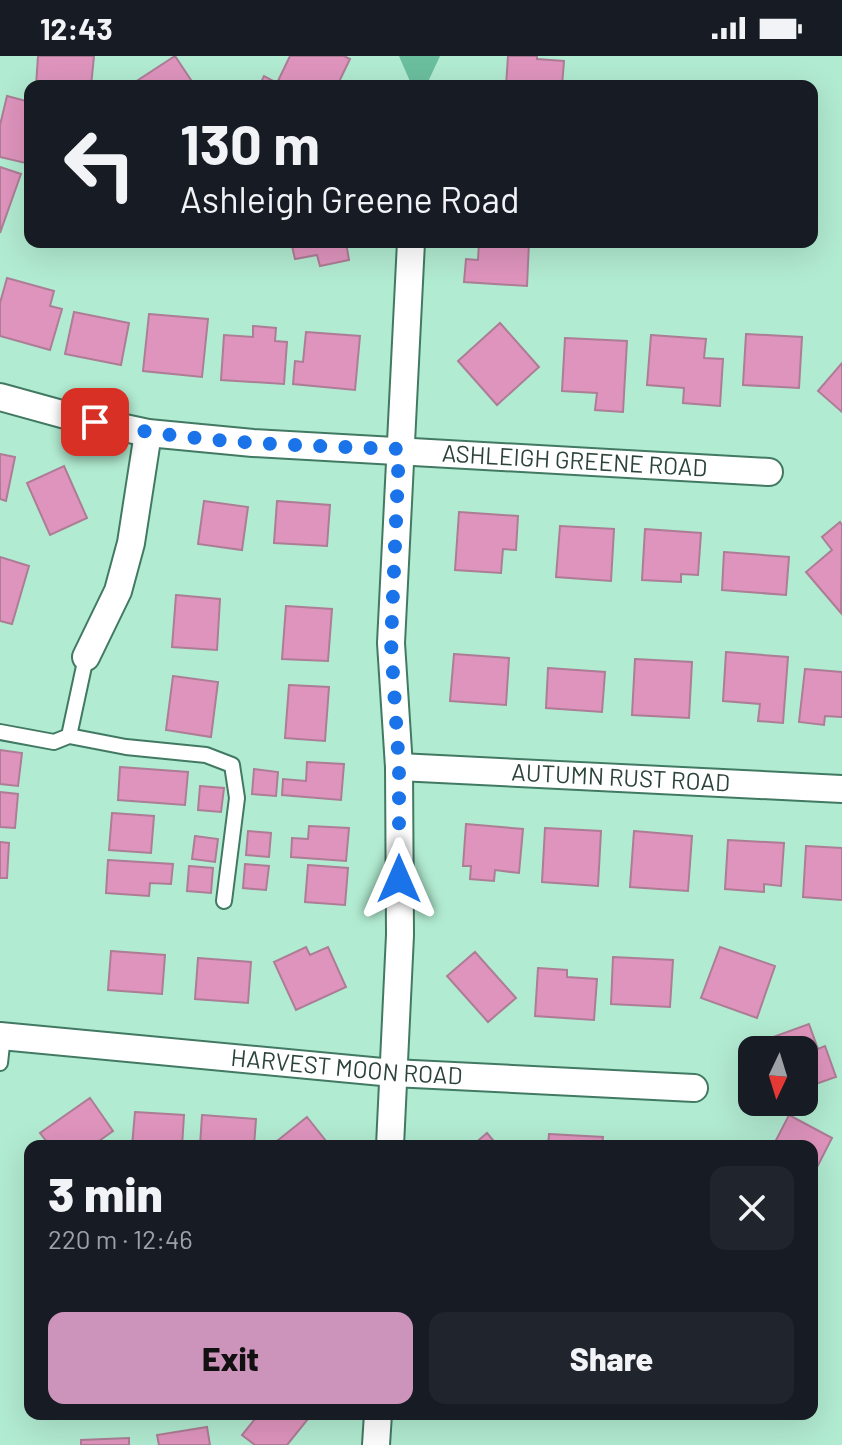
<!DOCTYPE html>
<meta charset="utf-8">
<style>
:root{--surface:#171b24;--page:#20242c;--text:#f1f3f6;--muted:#9ea1a6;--accent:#cc94bb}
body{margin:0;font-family:Barlow,sans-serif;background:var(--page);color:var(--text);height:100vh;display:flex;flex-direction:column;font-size:30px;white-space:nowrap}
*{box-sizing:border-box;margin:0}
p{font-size:26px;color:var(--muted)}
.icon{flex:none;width:44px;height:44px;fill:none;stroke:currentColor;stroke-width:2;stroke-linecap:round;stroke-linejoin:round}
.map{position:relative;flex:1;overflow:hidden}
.sheet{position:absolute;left:24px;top:1084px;width:794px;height:280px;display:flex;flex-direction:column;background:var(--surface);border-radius:16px;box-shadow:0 8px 32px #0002}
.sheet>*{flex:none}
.top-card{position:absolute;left:24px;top:24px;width:794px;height:168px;border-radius:16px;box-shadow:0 8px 32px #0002;background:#171b24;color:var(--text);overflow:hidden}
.needle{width:52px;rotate:184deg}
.controls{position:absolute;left:738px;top:980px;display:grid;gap:16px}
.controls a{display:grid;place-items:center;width:80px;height:80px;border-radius:16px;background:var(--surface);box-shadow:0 8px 32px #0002;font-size:40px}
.pin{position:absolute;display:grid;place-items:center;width:68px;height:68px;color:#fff;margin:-34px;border-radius:16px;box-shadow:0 4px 12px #0006}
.me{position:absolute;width:88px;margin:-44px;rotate:0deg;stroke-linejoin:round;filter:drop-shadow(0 0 6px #0008)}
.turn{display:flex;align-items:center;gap:28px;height:168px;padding:0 24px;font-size:36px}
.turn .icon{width:104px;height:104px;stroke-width:2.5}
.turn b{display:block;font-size:56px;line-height:68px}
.round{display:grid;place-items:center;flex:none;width:84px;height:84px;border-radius:16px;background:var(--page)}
.head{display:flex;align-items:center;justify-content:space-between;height:136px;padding:0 24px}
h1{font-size:48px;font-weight:800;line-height:60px}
.cta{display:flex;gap:16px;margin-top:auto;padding:16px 24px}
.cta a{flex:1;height:92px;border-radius:16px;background:var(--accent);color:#111;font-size:32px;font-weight:800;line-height:92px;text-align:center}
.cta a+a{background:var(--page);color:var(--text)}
.status{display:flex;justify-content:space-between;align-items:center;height:56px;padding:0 40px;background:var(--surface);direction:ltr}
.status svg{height:22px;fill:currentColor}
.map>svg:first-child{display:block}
.green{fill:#6bbf9e}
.building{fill:#df94bd;stroke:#ad7d96;stroke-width:2}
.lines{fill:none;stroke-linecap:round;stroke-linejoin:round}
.lane-casing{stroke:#427963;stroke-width:18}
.street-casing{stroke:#427963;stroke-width:30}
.lane{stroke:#fff;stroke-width:14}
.street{stroke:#fff;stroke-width:26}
.route{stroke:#1a73e8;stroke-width:14;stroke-dasharray:0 25.2}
.labels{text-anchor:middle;stroke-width:6;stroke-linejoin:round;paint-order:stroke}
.street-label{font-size:24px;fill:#2b4339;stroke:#b1ebd1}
</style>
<div class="status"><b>12:43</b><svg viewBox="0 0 49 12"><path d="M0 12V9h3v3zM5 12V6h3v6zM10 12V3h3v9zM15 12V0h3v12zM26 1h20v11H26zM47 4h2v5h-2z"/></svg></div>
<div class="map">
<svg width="842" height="1389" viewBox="0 0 842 1389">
<rect width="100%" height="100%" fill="#b1ebd1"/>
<!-- green -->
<path class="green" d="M399,0H440L426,30H412Z"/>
<!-- building -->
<path class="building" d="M38,0H94L91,30H36Z
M175,0L195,30H129Z
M290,0H344L350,3L337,30H259L264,20L277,27Z
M508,0H537V3L564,5L562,30H506Z
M7,40L30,46V108L0,101V69Z
M0,111L21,118L0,177Z
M291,186H346L349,204L320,210L317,199L295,203Z
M479,186H529L527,230L464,226L466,203L478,204Z
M7,222L54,235L50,250L62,253L50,294L0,280V247Z
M74,256L129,267L121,309L65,298Z
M149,258L208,263L202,321L143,315Z
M500,267L539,311L497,349L458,305Z
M253,270L276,272L275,285L287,286L284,328L221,324L224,279L253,281Z
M306,276L360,280L355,334L293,328L295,305L303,306Z
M746,278L802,281L799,332L743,329Z
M651,279L706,283L704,302L723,303L720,350L683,347L684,332L647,329Z
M565,282L627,285L623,356L595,354L597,337L562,335Z
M842,307V356L818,335Z
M0,398L15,401L6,445L0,443Z
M64,410L87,462L50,479L27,427Z
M204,445L248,451L242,494L198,488Z
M277,445L330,449L327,490L274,487Z
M459,456L518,460L516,494L503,493L501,517L455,514Z
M840,466L842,469L841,557L806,516L832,494L822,481Z
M560,470L614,473L611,525L556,521Z
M645,473L701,477L698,519L681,518V526L642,524Z
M724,496L789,501L786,539L722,534Z
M0,501L29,510L12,568L0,565Z
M176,539L220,543L217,594L172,591Z
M286,550L332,553L328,605L282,603Z
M726,596L788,601L783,667L758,665L760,648L723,645Z
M454,598L509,602L506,649L450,645Z
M635,603L692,606L689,662L632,659Z
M548,612L605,616L602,656L546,652Z
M805,613L842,616V661L825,660L824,669L799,666Z
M173,620L218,626L211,681L166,674Z
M289,629L329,631L325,685L285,682Z
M0,694L22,697L18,730L0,728Z
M307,706L344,708L341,744L282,739L283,723L306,725Z
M120,711L188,716L185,749L118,744Z
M254,713L278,716L276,740L252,738Z
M200,730L224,732L221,756L198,754Z
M0,736L18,738L15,772L0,771Z
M112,757L154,760L151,797L109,794Z
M466,768L523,773L519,817L495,814L494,825L470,823L471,810H463Z
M309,770L349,772L346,805L291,801L292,782L308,783Z
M545,772L601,775L598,830L542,826Z
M248,775L271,777L269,801L246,799Z
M634,775L692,780L688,835L630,831Z
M195,780L218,783L215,806L192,803Z
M728,784L784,787L781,830L764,828V836L725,833Z
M0,786L9,787L7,822H0Z
M806,790L842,792V844L803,841Z
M108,804L173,808L171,828L150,827L149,840L106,837Z
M245,808L269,810L266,834L243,832Z
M308,809L348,812L345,849L305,846Z
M189,810L213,812L211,837L187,835Z
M306,891L310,899L328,891L346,931L296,954L274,906Z
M720,891L775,910L757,962L701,942Z
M111,895L165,899L162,938L108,934Z
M475,896L516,942L488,966L447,920Z
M613,901L673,904L670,951L611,948Z
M198,902L251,906L248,947L195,943Z
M538,912L567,914V921L597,923L594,964L535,960Z
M809,968L818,993L825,990L836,1021L804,1032V994H777L773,981Z
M90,1042L113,1075L92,1090H50L40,1077Z
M135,1056L184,1059L182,1090H132Z
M202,1059L256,1063L254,1090H200Z
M789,1059L832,1082L812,1121V1090H773Z
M307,1061L330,1090H273L272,1089Z
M487,1077L498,1090H472Z
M549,1078L603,1081L602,1090H548Z
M259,1358H302L308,1363L287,1389H255L242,1379Z
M207,1371L210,1389H159L157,1379Z
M129,1382V1389H81V1384Z"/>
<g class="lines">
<defs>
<path id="lane" d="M0,676L54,686L69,680L86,601
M69,680L126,691L206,699L232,709L237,742L224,845
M0,1007L3,980"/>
<g id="street">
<path id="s1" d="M0,341L69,360L148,377L253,387L769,416"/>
<path d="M86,601L118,535L131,487L148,377"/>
<path id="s2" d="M399,711L842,733"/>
<path id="s3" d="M0,980L393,1017L694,1032"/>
<path d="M390,1090L400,879L399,711L391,587L411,186"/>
<path d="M376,1389L378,1358"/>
</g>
</defs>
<!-- lane casing -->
<use href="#lane" class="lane-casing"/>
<!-- street casing -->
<use href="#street" class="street-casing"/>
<!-- lane -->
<use href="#lane" class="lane"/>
<!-- street -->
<use href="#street" class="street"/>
</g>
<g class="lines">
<!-- route -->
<path class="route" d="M95,366C195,388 297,389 399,393L391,587L399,711V823"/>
</g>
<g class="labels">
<!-- street labels -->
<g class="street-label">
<text dy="8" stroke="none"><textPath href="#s1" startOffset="580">ASHLEIGH GREENE ROAD</textPath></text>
<text dy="8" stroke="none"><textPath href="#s2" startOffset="222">AUTUMN RUST ROAD</textPath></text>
<text dy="8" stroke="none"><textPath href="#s3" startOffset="348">HARVEST MOON ROAD</textPath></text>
</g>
</g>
</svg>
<div class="controls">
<a><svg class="needle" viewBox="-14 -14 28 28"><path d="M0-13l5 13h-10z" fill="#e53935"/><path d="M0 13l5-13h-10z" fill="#9ea1a6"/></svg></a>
</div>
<div class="pin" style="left:95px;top:366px;background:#d93025"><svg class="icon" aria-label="arrive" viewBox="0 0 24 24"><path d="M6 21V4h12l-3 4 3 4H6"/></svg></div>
<svg class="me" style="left:399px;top:823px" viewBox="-20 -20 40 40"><path d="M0-17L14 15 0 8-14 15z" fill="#1a73e8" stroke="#fff" stroke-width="4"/></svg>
<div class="top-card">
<div class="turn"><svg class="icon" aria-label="left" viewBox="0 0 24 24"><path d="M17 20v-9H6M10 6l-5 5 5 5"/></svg><div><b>130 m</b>Ashleigh Greene Road</div></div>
</div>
<section class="sheet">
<div class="head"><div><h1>3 min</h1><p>220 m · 12:46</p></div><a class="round"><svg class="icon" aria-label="close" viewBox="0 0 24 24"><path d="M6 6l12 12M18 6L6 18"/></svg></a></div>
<div class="cta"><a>Exit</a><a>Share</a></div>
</section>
</div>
